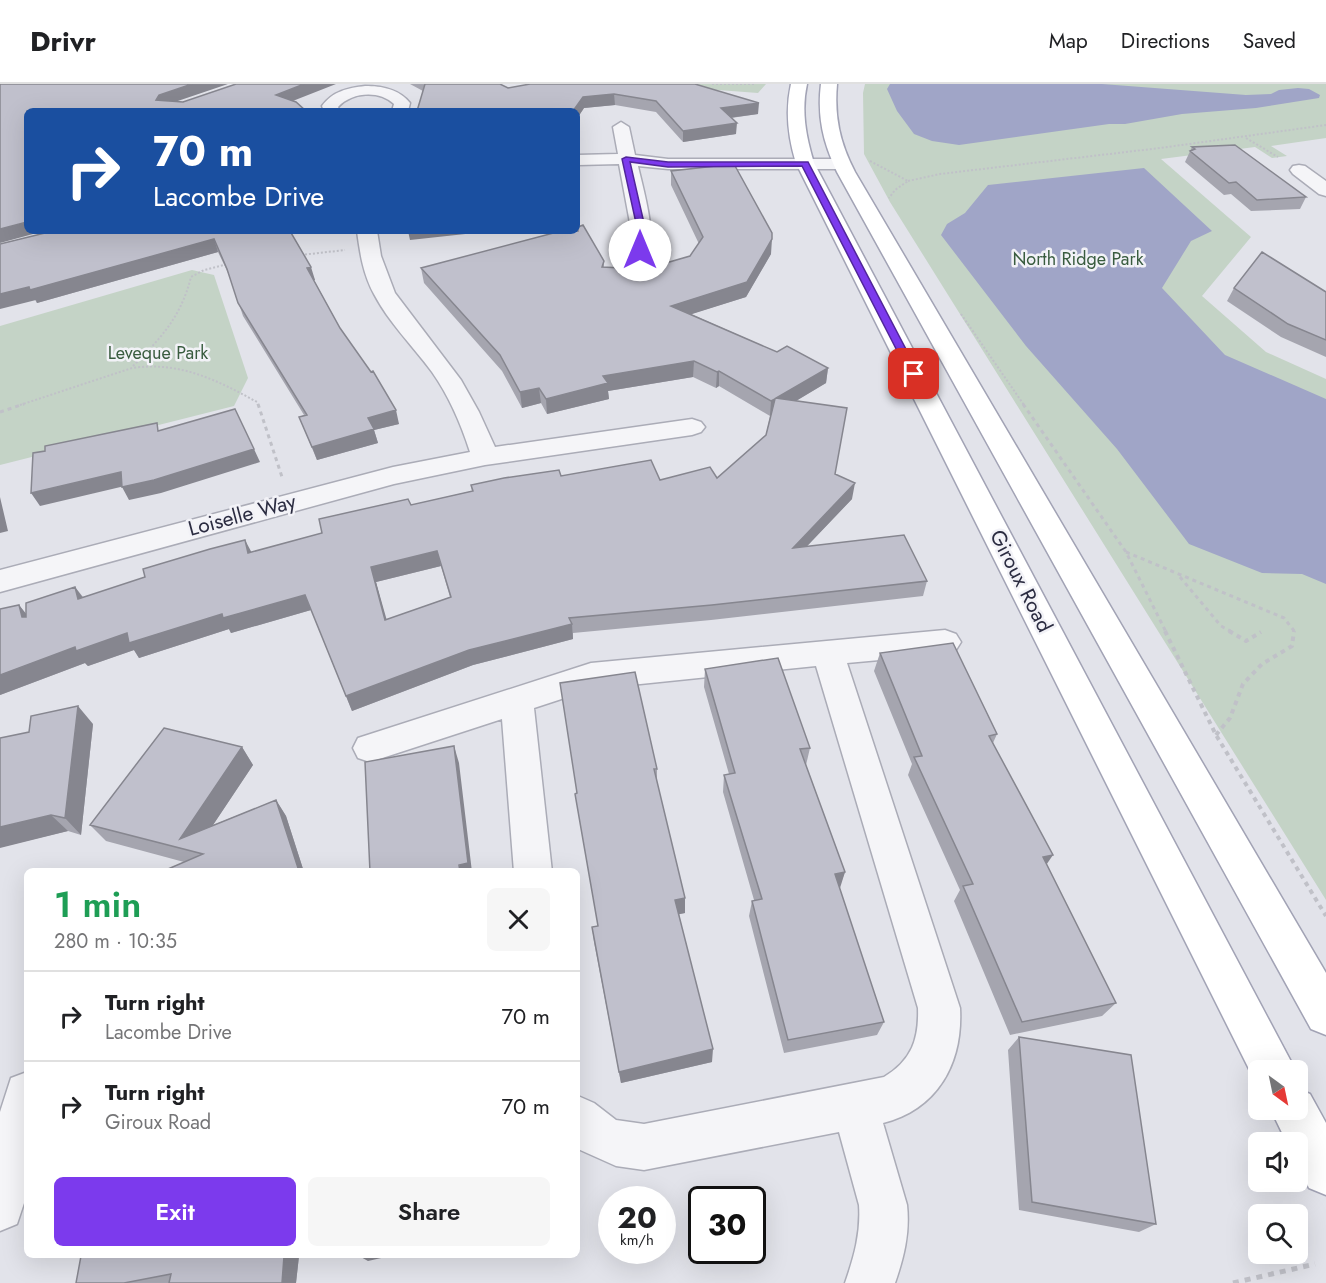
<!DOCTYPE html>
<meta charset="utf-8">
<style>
:root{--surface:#fff;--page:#f6f6f6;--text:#202124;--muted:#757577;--line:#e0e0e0;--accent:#7c3aed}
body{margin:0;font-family:Jost,sans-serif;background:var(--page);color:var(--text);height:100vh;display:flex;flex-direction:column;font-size:22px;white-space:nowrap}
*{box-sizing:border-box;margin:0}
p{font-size:20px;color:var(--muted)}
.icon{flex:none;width:33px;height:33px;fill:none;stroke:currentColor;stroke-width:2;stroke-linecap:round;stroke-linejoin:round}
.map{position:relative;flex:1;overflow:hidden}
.panel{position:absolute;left:24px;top:784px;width:556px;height:390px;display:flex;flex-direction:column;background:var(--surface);border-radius:9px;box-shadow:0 6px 24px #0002}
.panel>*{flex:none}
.hud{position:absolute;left:24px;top:24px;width:556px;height:126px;border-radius:9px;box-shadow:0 6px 24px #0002;background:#1a4fa0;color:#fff;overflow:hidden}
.needle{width:39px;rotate:147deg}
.buttons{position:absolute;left:1248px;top:976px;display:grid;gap:12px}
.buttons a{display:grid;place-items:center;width:60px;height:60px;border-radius:9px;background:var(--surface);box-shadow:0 6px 24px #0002;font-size:30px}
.speed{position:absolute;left:598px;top:1102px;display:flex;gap:12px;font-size:30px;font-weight:700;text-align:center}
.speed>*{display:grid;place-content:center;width:78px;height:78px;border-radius:50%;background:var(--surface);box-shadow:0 6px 24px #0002;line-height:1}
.speed small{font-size:15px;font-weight:400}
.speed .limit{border:3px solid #111;border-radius:9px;background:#fff;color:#111}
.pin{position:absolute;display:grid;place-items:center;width:51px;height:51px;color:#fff;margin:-26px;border-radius:12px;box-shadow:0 3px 9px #0006}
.me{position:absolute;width:66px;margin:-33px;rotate:0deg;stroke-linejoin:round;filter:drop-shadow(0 0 4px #0008)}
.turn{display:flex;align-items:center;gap:21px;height:126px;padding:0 30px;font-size:27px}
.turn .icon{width:78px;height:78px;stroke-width:2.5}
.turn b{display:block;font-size:42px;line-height:51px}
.round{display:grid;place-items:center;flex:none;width:63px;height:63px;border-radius:9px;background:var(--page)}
.head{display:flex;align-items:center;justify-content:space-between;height:102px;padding:0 30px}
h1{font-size:36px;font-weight:600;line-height:45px;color:#1e9e55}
.primary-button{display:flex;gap:12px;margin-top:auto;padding:12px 30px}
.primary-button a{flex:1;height:69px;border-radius:9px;background:var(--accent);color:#fff;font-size:24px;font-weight:600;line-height:69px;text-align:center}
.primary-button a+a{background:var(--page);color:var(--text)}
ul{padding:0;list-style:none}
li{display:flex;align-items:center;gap:18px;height:90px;padding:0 30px;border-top:2px solid var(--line)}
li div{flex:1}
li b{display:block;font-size:22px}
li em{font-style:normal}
header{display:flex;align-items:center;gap:36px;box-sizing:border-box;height:84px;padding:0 30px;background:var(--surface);border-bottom:2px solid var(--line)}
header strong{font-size:28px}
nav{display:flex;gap:33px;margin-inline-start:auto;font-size:21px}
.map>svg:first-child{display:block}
.green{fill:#c4d3c6}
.water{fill:#a0a5c7}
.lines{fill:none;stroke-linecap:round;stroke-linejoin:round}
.minor-casing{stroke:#abacb7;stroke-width:3}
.major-casing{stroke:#a2a3b5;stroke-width:3}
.path-far3{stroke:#c0c1c8;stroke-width:2;stroke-dasharray:2 2;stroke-linecap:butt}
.path-far2{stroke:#c0c1c8;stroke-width:3;stroke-dasharray:4 4;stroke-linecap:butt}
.path-far1{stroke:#c0c1c8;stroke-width:4;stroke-dasharray:4.5 4.5;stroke-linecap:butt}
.path{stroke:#c0c1c8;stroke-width:5;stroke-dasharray:6 6;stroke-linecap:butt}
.minor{fill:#f5f5f8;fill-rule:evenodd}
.major{fill:#fff;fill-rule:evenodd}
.wall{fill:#a5a5af;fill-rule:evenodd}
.shaded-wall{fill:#86868f}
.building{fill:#c0c0cc;stroke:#86868f;stroke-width:1.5;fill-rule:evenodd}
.route{fill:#7c3aed;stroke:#51269a;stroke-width:1.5}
.labels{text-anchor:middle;stroke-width:5;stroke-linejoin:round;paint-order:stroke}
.far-park-label{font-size:18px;fill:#395c3f;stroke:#f2f2f7}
.street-label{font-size:21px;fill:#2b2c41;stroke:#f2f2f7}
</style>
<header>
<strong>Drivr</strong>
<nav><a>Map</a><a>Directions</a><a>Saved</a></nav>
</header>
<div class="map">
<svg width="1326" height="1199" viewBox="0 0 1326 1199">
<rect width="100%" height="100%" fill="#e2e3ea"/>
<!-- green -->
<path class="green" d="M638,0H766L758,9Z
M865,0H1326V54L1271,62L1287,72L1272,74L1255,63L1161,75L1251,153L1202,212L1266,268L1326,295V816L890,118L864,70L863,9Z
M192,186L214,191L248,294L234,322L0,381V242Z"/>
<!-- water -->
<path class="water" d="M890,0H1102L1246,11L1271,10L1279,6L1298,4L1309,5L1320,11L1319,14L1256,24L1182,30L1125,40H1109L959,61L932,57L914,50L897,27L887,5Z
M1144,84L1212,147L1191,157L1162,204L1225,271L1326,315V500L1302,490L1262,489L1189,460L1117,365L1026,262L941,151L947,140L965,129L988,101Z"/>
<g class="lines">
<defs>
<path id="minor" d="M365,2C382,2 399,5 410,19L408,27H392L394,20C379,6 352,8 338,23L340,27H324L322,22C333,7 348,4 365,2Z
M621,38L629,43L635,71L668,75H840L846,76L849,80L846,84L840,85H668L638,82C642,101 658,154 647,170H633L630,166V139L619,80L578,81V71L618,70L613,43Z
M1299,81L1305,82L1326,97V112L1319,110L1293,90L1290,86L1293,82Z
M357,147H377L381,172L395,209L461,296L479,328L495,363L692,335L701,338L705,343L701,348L692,351L485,381L394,400L0,508V486L393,383L470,368C461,340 449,312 432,288C413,262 389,239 374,210C363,190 360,169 357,147Z
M945,546L956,550L961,558L956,566L945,570L847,579L960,924C963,979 938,1025 883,1039L907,1121C910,1149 904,1173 895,1199H845C854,1173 861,1149 859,1121L839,1048L644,1086L616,1082L578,1065V1012L594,1019L616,1036L644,1040L884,993C912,976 919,955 918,924L816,582L592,605L534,624L552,788H514L502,635L370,678L358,674L353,664L358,654L591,579Z
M27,988V1110L17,1140L0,1147V1028L11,994Z"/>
<path id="major" d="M791,0H807C801,27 806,53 814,79L1296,987H1258V1003L796,79C788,53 785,27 791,0Z
M821,0H837C834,33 840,59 855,88L1326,889V951L1311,945L837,88C823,58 817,33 821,0Z
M1298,1005L1310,1010L1326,1039V1111L1309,1104L1298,1081V1059H1287L1271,1026H1298Z"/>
</defs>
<!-- minor casing -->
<use href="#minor" class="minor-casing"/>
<!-- major casing -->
<use href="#major" class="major-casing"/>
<!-- path-far3 -->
<path class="path-far3" d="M712,0H755
M1246,54L1278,73
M870,77L908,97L895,106L889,114
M908,97L940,90L1160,64L1326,41
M301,171L345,166
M961,230L1024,321
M133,282C161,254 181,233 191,193L204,186L228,180
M20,321L132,284C179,277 217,296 257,318L258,321"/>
<!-- path-far2 -->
<path class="path-far2" d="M258,320L283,396
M1023,320L1126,468L1166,548
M0,328L24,320
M1126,468L1284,534L1295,548
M1180,493L1221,542L1232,548"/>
<!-- path-far1 -->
<path class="path-far1" d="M1165,547L1216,651L1326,832
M1229,547L1246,557L1261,548
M1216,651L1230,634L1243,600L1262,580L1292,562L1294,547"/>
<!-- path -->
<path class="path" d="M1233,1199L1315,1180"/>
<!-- minor -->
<use href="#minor" class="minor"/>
<!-- major -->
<use href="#major" class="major"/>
</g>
<!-- wall -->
<path class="wall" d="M410,0H500L508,4L695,0L758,30L731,34L736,50L683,58L656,28L615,21L584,24L578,33V27L423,7Z
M1192,63L1306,113L1300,125L1251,127L1231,110L1224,111L1185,78Z
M671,87L771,170L746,213L691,230L777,268L828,284L826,299L796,317L835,390L852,415L807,462L927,497L923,512L711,536L573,549V555L473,581L352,627L311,526L231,549L229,545L139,574L134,566L88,582L85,579L0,611L19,521L26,530L75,503L83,513L322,449L411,421L472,407L471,401L561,392L660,396L717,394L766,351L770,332L719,302L716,304L693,293L608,307L609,315L547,330L541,319L522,324L502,287L424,199L421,184L604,177V183L645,185L690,172L699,160L671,101ZM441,482L450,513L386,536L376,498Z
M290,147L315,196H314L340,244L399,340L374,346L378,359L317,376L299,333L304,331L243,232L230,193L218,168L37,219L0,160Z
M1234,204L1326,208V273L1281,253L1227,217Z
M880,569L997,650L993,659L1046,781L1116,919L1102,932L1010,951L954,817L960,806L908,691L912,680L874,587Z
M705,585L810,664L806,681L845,788L839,804L884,938L877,951L784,969L749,832L752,817L754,816L723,708L724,691L729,690L704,603Z
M93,640L81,751L68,747L1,763Z
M242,663L253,681L213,741L276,716L286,732L304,788H161L184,778L106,757L90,741Z
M657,685V697L685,829L679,830L712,978L621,999L594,858L592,843L598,842L575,710Z
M1019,953L1156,1140L1139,1148L1019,1126L1008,966Z
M81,1172H299L296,1199H76Z"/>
<!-- shaded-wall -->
<path class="shaded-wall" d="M192,0H228L163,22L156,16L159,11Z
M304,0H336L280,22L276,11Z
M614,10L615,21L584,24L578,33V27H573L583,13Z
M759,19L758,30L721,35V24Z
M737,39L736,50L683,58V47Z
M27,138V147H44L0,159V145Z
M408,147H493L410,156Z
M214,155L218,168L37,219L36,216L0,225V210Z
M772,155L771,170L746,213L670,237L671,222Z
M311,183L315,196L311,197L307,184Z
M694,277L693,293L608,307L609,315L547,330L546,315L603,292Z
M828,284L826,299L774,330L776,314Z
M719,287V302L716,304L717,288Z
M539,304L541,319L522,324L520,308Z
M775,315L773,330L770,332L771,317Z
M396,326L399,340L374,346L378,359L317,376L312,363L368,334Z
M254,365L260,378L161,409L129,416L122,403Z
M121,388L129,401L40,422L31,409Z
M855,399L852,415L791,479L793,464Z
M0,413L8,447L0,449Z
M245,456L253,471L248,469Z
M437,467L441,482L376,498L391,551L385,536L371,483Z
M75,503L86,518L78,515Z
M305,511L311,526L231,549L229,545L139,574L134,566L88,582L85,579L0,611V591L75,563L127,549L222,530Z
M19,521L31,536L22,533Z
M572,540L573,555L473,581L352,627L346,612L469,566Z
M78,622L93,640L81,751L65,734Z
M454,662L459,679L472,788H460Z
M242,663L253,681L195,768L180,755Z
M276,716L286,732L304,788H289Z
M51,731L68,747L0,764V743Z
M1053,771L1042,787L1043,773Z
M845,788L840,804L830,806L835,790Z
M685,814V829L675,831V816Z
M713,965L712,978L621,999L619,988Z
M284,1172H299L296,1199H282Z
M359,1172H390L368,1177Z"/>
<!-- building -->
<path class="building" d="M0,0H192L159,11L156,16L183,18L236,0H304L276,11L296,18L306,27H27V138L0,145Z
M425,0H500L508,4L530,0H695L759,19L721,24L737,39L683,47L656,17L614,10L583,13L573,27H417Z
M1235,61L1306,113L1257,116L1236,98L1229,99L1190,67L1195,65L1192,63Z
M734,80L772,149V155L747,198L671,222L777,268L787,262L828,284L776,314L847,324L835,390L855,399L793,464L904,451L927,497L712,521L569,534L572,540L469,566L346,612L305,511L223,534L222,530L129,559L127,549L76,567L75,563L0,591V525L19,521L22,533H26V519L75,503L78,515L145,493L143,485L210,465L245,456L248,469L322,449L319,435L408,415L411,421L473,407L471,401L504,394L559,386L561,392L651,376L660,396L710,383L717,394L766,351L775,315L771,317L719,287L717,288L694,277L603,292L608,299L546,315L539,304L520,308L500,271L421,184L561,147H578V143L583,141L604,177L602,183L645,185L690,172L703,153L671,87ZM437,467L451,513L385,536L371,483Z
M53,147H290L311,183L307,184L340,244L371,288L373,287L396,326L368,334L374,345L312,363L299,333L307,331L238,219L227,185L214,155L30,206L29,203L0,210V160Z
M1262,168L1326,208V256L1288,240L1234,204Z
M235,325L254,365L154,396L122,403L121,388L31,409L33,369L45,367V362L157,339L158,347Z
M953,559L997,650L989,652L1053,771L1043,773L1116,919L1022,938L963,802L973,800L914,673L922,672L880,569Z
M778,574L810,664L800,665L845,788L835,790L884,938L788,956L752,817L762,815L724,691L735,689L705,585Z
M635,588L657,685H654L685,814L675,816L713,965L619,988L592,843L598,842L575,710L577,709L560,599Z
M78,622L65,734L51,731L0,743V654L29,648L31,632Z
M164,644L242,663L180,755L276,716L298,784L289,788H161L203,770L90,741Z
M454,662L468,779L459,781L460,788H370L365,678Z
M1019,953L1131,971L1156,1140L1032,1118Z
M81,1172H284L282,1199H169L171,1190L124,1199H76Z"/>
<!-- route -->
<path class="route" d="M626,73L668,78H808L919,290L918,293L909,290L802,82L668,83L630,78L644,139V166L640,169L635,166L636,139L622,75Z"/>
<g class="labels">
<!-- far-park labels -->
<g class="far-park-label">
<text x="1078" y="181">North Ridge Park</text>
<text x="158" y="275">Leveque Park</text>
</g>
<!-- street labels -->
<g class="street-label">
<text transform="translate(242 431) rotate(-15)" y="7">Loiselle Way</text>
<text transform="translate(1021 497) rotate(63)" y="7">Giroux Road</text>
</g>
</g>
</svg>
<div class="buttons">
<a><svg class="needle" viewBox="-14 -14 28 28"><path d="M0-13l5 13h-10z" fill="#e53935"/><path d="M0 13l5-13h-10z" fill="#757577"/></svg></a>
<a><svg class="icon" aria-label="sound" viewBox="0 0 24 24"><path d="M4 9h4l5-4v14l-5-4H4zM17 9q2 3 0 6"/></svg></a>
<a><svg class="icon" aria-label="search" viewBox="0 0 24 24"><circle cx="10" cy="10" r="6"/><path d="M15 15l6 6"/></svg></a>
</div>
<div class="speed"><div>20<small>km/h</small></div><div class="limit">30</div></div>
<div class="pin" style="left:914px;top:290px;background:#d93025"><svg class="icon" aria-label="arrive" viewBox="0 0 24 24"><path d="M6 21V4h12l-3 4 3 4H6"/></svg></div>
<svg class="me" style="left:640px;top:166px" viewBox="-20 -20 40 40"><circle r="19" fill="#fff"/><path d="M0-13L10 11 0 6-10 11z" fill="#7c3aed"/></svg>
<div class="hud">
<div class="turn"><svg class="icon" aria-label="right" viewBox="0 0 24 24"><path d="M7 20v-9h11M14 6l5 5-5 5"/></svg><div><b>70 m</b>Lacombe Drive</div></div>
</div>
<section class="panel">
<div class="head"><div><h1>1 min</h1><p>280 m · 10:35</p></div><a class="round"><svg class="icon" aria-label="close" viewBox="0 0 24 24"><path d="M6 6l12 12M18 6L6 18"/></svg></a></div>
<ul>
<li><svg class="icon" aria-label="right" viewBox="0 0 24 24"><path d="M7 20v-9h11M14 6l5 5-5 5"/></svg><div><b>Turn right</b><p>Lacombe Drive</p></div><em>70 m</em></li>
<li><svg class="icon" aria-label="right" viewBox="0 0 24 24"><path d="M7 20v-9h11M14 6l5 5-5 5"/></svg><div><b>Turn right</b><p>Giroux Road</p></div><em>70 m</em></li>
</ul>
<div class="primary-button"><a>Exit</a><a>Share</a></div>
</section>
</div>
